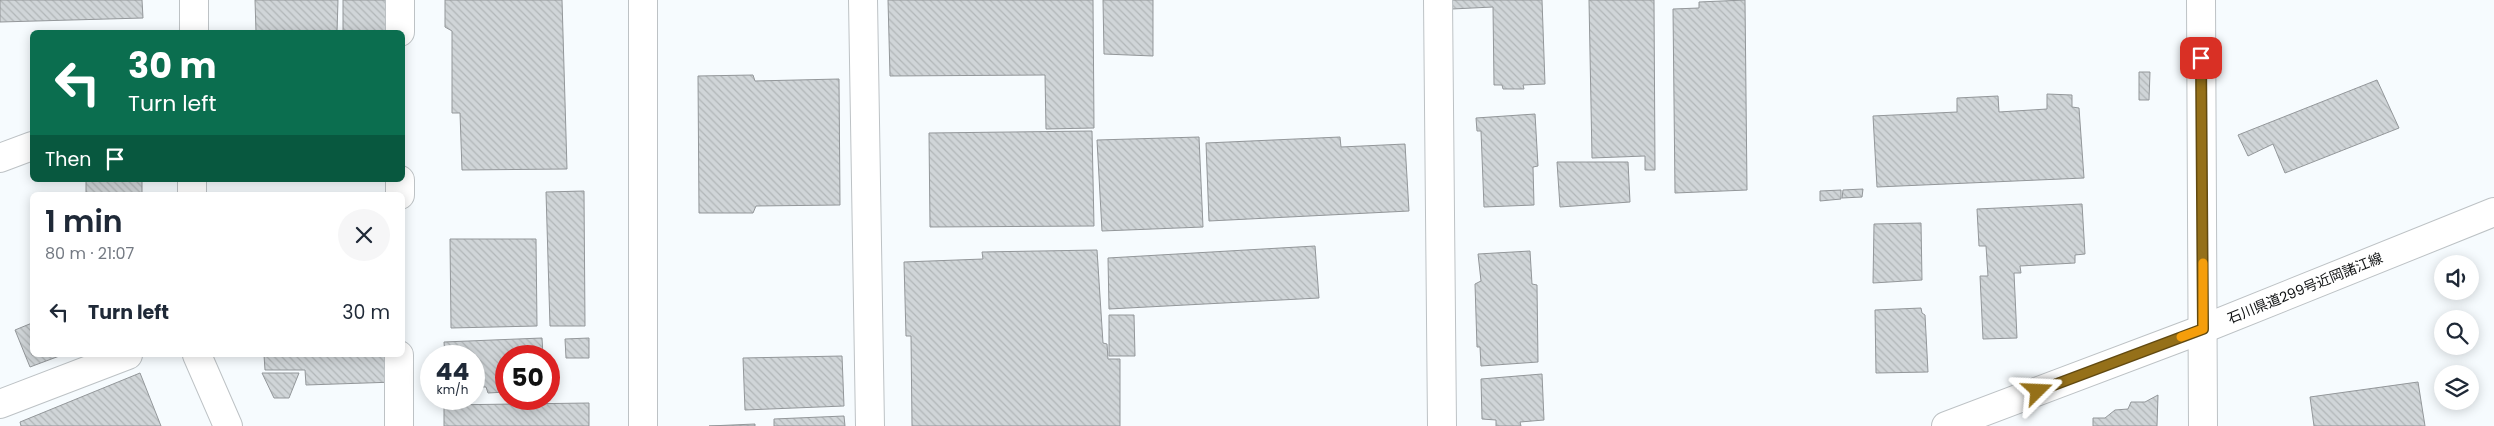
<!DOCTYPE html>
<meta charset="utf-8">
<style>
:root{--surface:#fff;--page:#f6f6f7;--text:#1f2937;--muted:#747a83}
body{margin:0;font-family:Poppins,"Noto Sans JP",sans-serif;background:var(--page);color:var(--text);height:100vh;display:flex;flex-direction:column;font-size:19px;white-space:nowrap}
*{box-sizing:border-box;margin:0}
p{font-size:16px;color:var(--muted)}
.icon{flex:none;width:28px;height:28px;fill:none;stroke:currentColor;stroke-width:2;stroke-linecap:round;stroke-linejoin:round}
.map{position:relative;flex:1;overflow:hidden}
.sheet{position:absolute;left:30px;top:192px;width:375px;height:165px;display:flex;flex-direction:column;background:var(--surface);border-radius:8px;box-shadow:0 2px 12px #0003}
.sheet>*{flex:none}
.hud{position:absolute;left:30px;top:30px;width:375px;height:152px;border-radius:8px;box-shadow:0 2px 12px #0003;background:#0b6e4f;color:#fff;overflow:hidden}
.tools{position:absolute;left:2434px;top:255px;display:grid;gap:10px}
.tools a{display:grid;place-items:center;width:45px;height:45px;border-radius:50%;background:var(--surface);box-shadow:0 2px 12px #0003;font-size:25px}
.speed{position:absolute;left:420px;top:345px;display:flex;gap:10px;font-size:25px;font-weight:700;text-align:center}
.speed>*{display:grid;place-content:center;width:65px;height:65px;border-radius:50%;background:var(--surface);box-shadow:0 2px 12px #0003;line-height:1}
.speed small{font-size:12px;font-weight:400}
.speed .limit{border:8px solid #d22;background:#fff;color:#111}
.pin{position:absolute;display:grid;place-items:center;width:42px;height:42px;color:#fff;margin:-21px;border-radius:10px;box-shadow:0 2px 8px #0006}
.me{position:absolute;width:55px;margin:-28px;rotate:69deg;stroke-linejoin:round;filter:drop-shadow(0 0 4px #0008)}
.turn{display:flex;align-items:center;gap:18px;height:105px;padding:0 15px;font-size:22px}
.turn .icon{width:65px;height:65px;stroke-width:2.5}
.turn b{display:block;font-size:35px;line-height:42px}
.then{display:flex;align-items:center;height:48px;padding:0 15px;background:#0003;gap:10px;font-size:19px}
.round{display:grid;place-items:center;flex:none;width:52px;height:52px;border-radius:26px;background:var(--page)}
.overview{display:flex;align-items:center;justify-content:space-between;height:85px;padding:0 15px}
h1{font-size:30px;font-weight:600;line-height:38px}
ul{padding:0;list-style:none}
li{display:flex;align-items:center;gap:15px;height:70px;padding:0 15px}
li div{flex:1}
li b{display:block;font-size:19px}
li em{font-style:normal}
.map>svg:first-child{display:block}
.building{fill:url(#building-back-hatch);stroke:#93979a}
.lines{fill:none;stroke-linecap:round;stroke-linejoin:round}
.minor-casing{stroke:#bdc2c5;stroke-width:30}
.tertiary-casing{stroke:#bdc2c5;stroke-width:30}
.secondary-casing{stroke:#bdc2c5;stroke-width:30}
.minor{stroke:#fff;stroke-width:28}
.tertiary{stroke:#fff;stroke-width:28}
.secondary{stroke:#fff;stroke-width:28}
.route-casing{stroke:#614910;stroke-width:12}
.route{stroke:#957019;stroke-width:9}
.slow{stroke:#f59e0b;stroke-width:9}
.labels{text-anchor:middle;stroke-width:5;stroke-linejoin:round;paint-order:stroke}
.street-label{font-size:14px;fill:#0f1112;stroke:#fff}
</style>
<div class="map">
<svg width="2494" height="426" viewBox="0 0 2494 426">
<defs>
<pattern id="building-back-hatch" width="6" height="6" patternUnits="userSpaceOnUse" patternTransform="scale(1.25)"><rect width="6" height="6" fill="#d0d5d8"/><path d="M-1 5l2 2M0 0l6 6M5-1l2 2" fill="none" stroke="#b1b6b8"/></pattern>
</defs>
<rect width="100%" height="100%" fill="#f6fbfe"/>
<!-- building -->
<path class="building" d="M0,0H142L143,18L0,22Z
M255,0H338L337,32H256Z
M343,0H395V32H343Z
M445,0H562L567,169L462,170L460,113H452V31L445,27Z
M888,0H1093L1094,128L1046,129L1045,75L890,76Z
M1103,0H1153V56L1104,54Z
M1452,0H1542L1545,84L1523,85L1524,89H1503L1502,85H1494L1493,7L1452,9Z
M1589,0H1654L1655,170H1645V156L1592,158Z
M1745,0L1747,190L1675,193L1673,9L1699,8V2Z
M2139,72H2150L2149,100H2139Z
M753,75L755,81L839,79L840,205L756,206L753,213H699L698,76Z
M2377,80L2399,128L2285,173L2273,144L2248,156L2238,135Z
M2047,94L2072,95V107L2079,108L2084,178L1877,187L1873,116L1957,112V98L1998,96L1999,112L2047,109Z
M1535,114L1538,166L1533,167L1534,205L1484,207L1481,131H1477L1476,118Z
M1092,131L1094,226L930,227L929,133Z
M1199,137L1203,227L1102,231L1097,140Z
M1340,137L1341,147L1405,144L1409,211L1209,221L1206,143Z
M1557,162H1628L1630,202L1560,207Z
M86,180H142V195H86Z
M1863,189L1862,197L1842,198L1843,190Z
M1841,190V199L1820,201V191Z
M584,191L585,326H550L546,192Z
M2082,204L2085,254L2075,255V263L2020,266L2021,273H2014L2017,338L1983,339L1980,276H1988L1986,246H1979L1977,209Z
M1921,223L1922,280L1873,283L1874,224Z
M450,239H536L537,326L451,328Z
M1315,246L1319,298L1109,309L1108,258Z
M1097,250L1103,343L1107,344L1108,359H1120V426H912L911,336H906L904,262L983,259L982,252Z
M1530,251L1532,284L1537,285L1538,362L1481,366L1480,347H1477L1475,284L1481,281L1478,254Z
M1921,308L1922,313L1925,315L1928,372L1876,373L1875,310Z
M1109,315H1134L1135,356H1109Z
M32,323V355H62L30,367L15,330Z
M542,338L543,356H506V392L488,393L486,387H474V356H445L444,342Z
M589,338V358H566L565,339Z
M264,355H395V382L306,385L305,370H265Z
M842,356L844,406L745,410L743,358Z
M140,373L161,426H21L20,422Z
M262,373H299L289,398H274Z
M1542,374L1544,420L1520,422L1521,426H1496V420L1482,419L1481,379Z
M2418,382L2425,426H2314L2310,397Z
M2158,395L2157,426H2093V418H2105L2115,410L2128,409L2131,402H2145Z
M589,403V426H444V405Z
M844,416L845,426H774V419Z
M755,424V426H709Z"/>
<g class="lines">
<defs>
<path id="minor" d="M863,0L870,426
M1438,0L1442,426
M2201,0L2203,426
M194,32V0
M400,32V0
M0,158L32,146
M192,195V180
M400,195V180
M197,355L228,426
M0,404L128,355
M399,426V355"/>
<path id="tertiary" d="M643,426V0"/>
<path id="secondary" d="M1946,426L2203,329L2494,212"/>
</defs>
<!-- minor casing -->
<use href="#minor" class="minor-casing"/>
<!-- tertiary casing -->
<use href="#tertiary" class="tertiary-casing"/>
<!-- secondary casing -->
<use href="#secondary" class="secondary-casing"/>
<!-- minor -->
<use href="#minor" class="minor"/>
<!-- tertiary -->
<use href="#tertiary" class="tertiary"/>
<!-- secondary -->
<use href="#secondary" class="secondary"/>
</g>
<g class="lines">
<defs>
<path id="route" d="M2038,391L2203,329L2201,58"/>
</defs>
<!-- route casing -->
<use href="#route" class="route-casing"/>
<!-- route -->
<use href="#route" class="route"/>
<!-- slow -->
<path class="slow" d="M2181,337L2203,329V263"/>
</g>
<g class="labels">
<!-- street labels -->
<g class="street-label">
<text transform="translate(2305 288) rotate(-22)" y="5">石川県道299号近岡諸江線</text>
</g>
</g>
</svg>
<div class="tools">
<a><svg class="icon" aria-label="sound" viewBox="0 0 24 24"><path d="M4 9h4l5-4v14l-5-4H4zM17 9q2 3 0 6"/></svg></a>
<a><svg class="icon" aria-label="search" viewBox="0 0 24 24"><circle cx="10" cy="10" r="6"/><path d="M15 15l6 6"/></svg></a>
<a><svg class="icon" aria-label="layers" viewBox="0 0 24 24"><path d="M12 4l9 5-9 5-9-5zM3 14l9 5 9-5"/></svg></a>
</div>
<div class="speed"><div>44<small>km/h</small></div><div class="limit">50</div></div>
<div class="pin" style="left:2201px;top:58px;background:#d93025"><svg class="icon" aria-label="arrive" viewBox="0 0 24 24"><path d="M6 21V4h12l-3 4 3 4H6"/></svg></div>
<svg class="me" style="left:2038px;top:391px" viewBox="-20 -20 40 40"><path d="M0-17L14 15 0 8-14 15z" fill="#957019" stroke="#fff" stroke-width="4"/></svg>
<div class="hud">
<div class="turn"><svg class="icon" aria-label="left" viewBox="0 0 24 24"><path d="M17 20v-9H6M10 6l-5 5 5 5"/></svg><div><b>30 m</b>Turn left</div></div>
<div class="then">Then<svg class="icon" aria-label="arrive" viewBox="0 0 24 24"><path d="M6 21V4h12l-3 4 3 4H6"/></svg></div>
</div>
<section class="sheet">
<div class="overview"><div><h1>1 min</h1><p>80 m · 21:07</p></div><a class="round"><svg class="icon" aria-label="close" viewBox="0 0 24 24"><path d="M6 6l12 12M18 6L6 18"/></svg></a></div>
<ul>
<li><svg class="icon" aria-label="left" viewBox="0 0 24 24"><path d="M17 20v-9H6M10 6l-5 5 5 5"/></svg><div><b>Turn left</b></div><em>30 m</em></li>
</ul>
</section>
</div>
